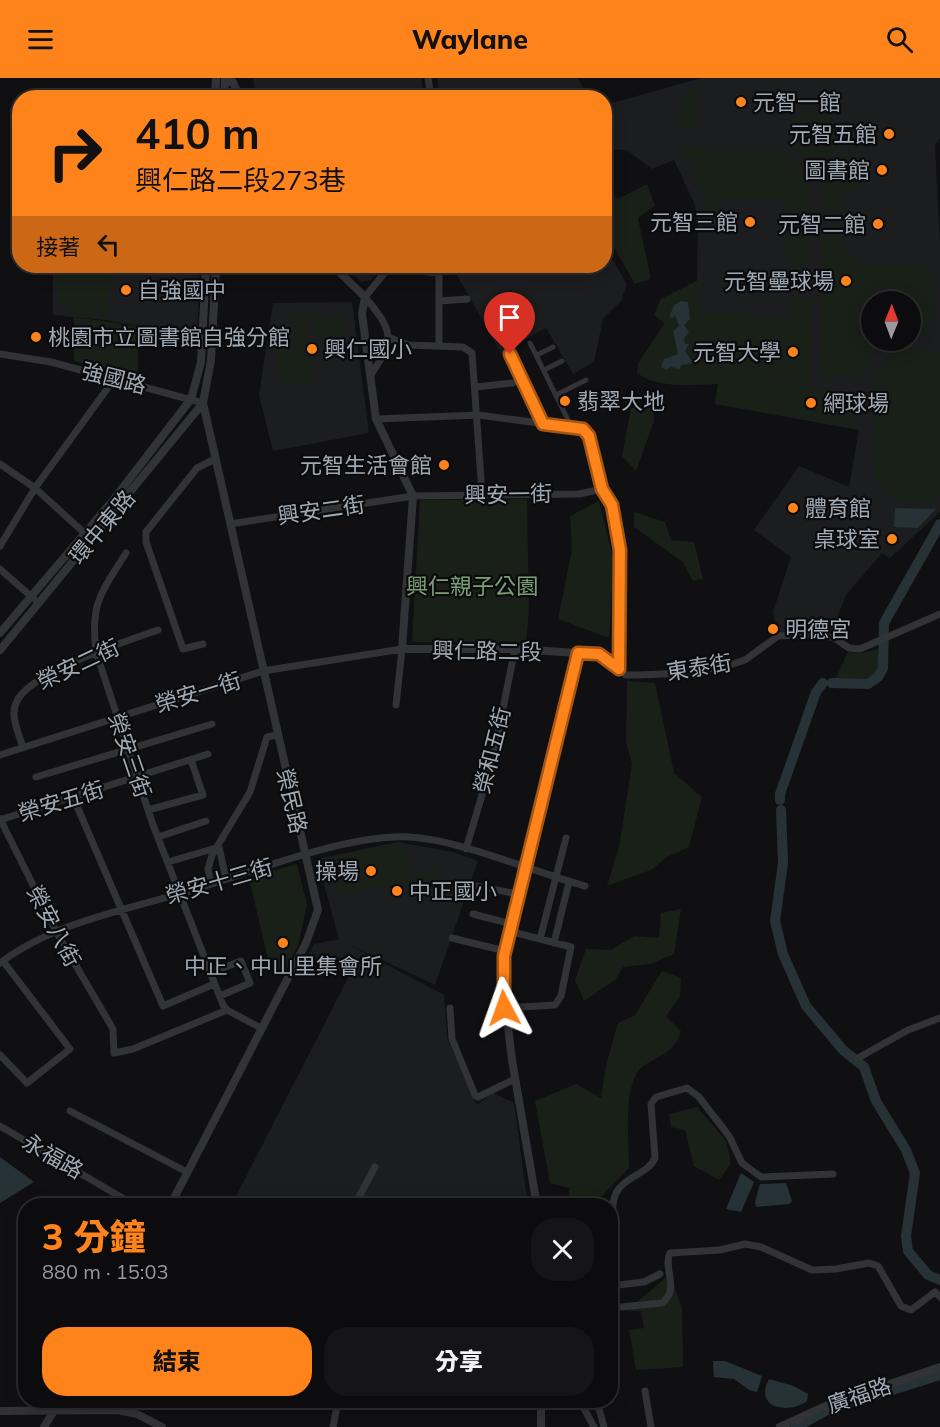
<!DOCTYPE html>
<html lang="zh-TW">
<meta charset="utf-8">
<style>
:root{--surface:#0c0c0e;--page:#151517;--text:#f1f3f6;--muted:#9a9b9e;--line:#2c2c2e;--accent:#ff831b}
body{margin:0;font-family:Mulish,"Noto Sans TC",sans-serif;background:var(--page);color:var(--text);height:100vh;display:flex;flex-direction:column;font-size:22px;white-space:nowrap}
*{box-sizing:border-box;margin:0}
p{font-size:20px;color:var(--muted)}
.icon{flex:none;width:33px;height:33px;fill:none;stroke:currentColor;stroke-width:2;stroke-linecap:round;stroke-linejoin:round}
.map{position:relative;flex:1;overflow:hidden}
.details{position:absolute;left:18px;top:1120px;width:600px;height:210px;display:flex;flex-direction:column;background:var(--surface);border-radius:24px;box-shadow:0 3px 15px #0003,0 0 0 2px var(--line)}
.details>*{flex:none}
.hud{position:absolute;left:12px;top:12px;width:600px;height:183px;border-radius:24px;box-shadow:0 3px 15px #0003,0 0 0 2px var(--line);background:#ff831b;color:#111;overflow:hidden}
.needle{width:39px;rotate:1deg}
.buttons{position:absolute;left:861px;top:213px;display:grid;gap:12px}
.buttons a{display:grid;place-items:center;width:60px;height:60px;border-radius:50%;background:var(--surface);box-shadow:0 3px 15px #0003,0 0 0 2px var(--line);font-size:30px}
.pin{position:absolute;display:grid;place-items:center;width:51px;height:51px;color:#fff;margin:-62px -26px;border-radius:50% 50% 50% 0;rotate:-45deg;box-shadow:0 0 6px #0007}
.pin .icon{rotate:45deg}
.me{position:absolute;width:66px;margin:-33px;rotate:356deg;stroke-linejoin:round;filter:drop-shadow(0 0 4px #0008)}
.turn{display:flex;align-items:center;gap:21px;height:126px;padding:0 24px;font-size:27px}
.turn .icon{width:78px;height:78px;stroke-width:2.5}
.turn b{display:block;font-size:42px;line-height:51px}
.then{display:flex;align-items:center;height:57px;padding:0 24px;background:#0003;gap:12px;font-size:22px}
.round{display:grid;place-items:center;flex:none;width:63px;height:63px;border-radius:24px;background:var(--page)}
.overview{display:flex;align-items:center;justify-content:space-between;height:102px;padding:0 24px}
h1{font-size:36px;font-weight:800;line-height:45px;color:var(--accent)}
.primary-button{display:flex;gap:12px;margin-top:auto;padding:12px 24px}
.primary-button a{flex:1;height:69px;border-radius:24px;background:var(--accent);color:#111;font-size:24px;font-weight:800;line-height:69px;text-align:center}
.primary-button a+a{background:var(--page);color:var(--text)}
header{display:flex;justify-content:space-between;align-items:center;height:78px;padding:0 24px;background:var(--accent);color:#111;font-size:27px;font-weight:800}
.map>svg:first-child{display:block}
.built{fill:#1c1d1f;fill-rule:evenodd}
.green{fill:#192018}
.water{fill:#263236}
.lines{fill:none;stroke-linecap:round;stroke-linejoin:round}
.river{stroke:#263236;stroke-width:10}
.pedestrian{stroke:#313337;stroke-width:5}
.minor{stroke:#313337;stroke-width:7}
.tertiary{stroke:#313337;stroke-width:8}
.route-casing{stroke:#a65512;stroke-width:15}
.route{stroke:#ff831b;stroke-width:10}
.poi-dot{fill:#ff831b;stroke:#0b0b0d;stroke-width:2}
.labels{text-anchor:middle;stroke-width:4.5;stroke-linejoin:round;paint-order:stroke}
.poi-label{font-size:22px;fill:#a0aab4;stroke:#0b0b0d;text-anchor:start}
.street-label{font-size:22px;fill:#a0aab4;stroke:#0b0b0d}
.park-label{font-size:22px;fill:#7ca075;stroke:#0b0b0d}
</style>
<header><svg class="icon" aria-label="menu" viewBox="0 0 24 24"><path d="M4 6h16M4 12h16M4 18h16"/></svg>Waylane<svg class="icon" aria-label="search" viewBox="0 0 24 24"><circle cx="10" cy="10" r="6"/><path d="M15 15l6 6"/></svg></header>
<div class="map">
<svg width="940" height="1349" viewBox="0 0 940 1349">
<rect width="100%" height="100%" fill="#101012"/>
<!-- built -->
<path class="built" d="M253,0H421L424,19H255Z
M437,0H578L588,19H440Z
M701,0H940V60L935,67L940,167V434L890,480L882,475L846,517L831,555L805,553L777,556L773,534L791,479L754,452L799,388L849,409L859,352L715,326L718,306L676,307L649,302L637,295L638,286L665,245L654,237L661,221L697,203L698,145L695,127L674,82L652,91L627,72L605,71V27ZM872,224H910V262H872Z
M605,169L627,206L621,223L603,241L594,284L573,296L546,250L501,275L452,188H604Z
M53,188H200L197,263L138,253V248L105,242L53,237Z
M343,188H381L371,202L361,204Z
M352,224L369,355L273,373L259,317L273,225Z
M397,764L453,774L478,783L435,907L346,865L444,917L447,960L477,1027L493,1015L514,1025L528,1128H231L349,898L309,876L314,866L339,861L317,781Z"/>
<!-- green -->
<path class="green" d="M703,4L697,19L696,49L672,48L689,13Z
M789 58a25 25 0 1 1 50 0a25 25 0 1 1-50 0Z
M679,71L783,72L793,85L809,92L810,138H784L783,122H718L717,137L707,136L703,115Z
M841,76L856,77V109L840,133H826L821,127V91Z
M647,106L655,128L638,140L651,201L635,206L606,155C610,139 604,124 605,108L618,121Z
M783,155L809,156L808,189L787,188V175L782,169Z
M820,158L836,159L863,187L930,188L935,236L930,249L911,254L910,224H872V262L889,263L873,274L860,301L819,298Z
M62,188H111L108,239H102V231C87,243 64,238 60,217C59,208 61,197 62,188Z
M703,200L702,234L787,238L788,219L813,220L811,305L772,299L771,302L856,316L851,348L715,326L718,306C690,307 661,311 637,295L638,286L665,245L654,237L661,221Z
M346,235L348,256L314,259L312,239Z
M304,237L312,310H305L304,303L290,307L279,301L272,260L279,245L296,244V238Z
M74,239L138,248V300L74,283Z
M917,268L940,276V418C916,433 880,424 875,392C873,376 875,358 875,342C875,324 872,302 882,287C890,275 903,271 917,268Z
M653,329L654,343L636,393L622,378L631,330Z
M527,421L529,532L526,565L412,564L420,422Z
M599,423L614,484L609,560L558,541L572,471L570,438Z
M634,434L665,444L671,462L694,464L703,501L693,503L683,484L634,449Z
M882,570L875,600L851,607L833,606L848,574L863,575Z
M627,603L655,605L674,695L702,719L689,769L667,779L651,792L607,808L619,769L632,686L626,664Z
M390,767C409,769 415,780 410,797L438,792L439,798L335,819L334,812L338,811C327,800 328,786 340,777Z
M297,786L307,827L298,867L283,898L270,890L249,800Z
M681,831L674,876L650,886L623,889L615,902L584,923L575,902L586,871L611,872L634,858L659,860L661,835Z
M662,893L681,900L680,918L666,938L681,953C673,982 646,978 636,997C624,1018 629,1065 629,1090L592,1128H566L570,1110L550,1105L535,1023L576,1006L601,1020L606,987L618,945L635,937Z
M697,1029L726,1063L731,1085L719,1102L694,1088L685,1052L671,1049L669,1036Z
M670,1196L682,1231L683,1289L636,1292L629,1252L644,1250L641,1233H627Z"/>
<!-- water -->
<path class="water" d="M681,223L688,224L690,241L684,247L689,254L684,260L685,266H689L685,273L693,285L681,287L680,291L671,289L666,292L661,289L664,281L678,276L673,253L679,248L675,237L673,240L669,239L674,227Z
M895,430L936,431L918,450L894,449Z
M0,1079L34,1104L0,1125Z
M741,1095L754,1104L741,1134L726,1131Z
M786,1105L792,1123L789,1126L756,1129L755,1124L760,1106Z
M713,1283H725L762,1298L757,1314L749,1312L734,1301L714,1299Z
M769,1301L794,1308L808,1316L807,1323C788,1337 753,1330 769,1301Z"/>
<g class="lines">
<!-- river -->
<path class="river" d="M832,605L868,606L878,599L883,590L884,545L940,446
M780,722V716L816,614L823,605
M781,732L783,785L775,843L783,876L806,928L843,972L864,989L876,1023L906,1072L915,1095L906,1158L908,1173L928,1197L940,1202
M796,1349L825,1333L940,1297"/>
<!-- pedestrian -->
<path class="pedestrian" d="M530,265L572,350
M537,277L553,269
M544,292L562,283
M556,317L586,302"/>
<!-- minor -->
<path class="minor" d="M428,0L431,20
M399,191L439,195
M439,223L467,221
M390,260L409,267L463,269L472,275L482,415
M439,268V188
M0,276L51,284L203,325
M510,276L543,346
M370,298C396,260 393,253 365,219L390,188
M476,309L513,305
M376,341L479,337L583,351L586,354L602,411L612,427L619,472V591
M0,386L35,410L92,462
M230,446L413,418L579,416L602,411
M0,468L35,410L115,300
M126,475C101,515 90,525 96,574L153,747L223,927L227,932L261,950
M0,491L34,521
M203,566L183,571L146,464V454L197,390L215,381
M578,575L599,576L626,597H639L686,595L730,587L745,582L778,558L821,556L836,561L849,570L860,571L940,536
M23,670C19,656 10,638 16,625C27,595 127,563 158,552
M0,677L263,593L402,571L396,627
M36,699L212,646
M73,719L163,928L214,906
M148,732L203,717L191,682
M0,741L57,855L113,951L114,975L133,971L227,932
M0,742L208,676
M158,759L206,743
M219,769L226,801
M466,771L493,680L515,571
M168,784L219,769
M211,806L208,791L212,777L250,714L267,659L277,657
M476,808L518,816
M473,836L511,846
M452,860L505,873
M540,861L566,760
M554,865L569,804
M0,885C60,840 142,829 212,806C267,788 353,756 410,759C461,762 533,794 585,808
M210,895L241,883L250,905L220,918
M450,930L452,961L475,1017L478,1019L515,1001
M504,930L555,927L561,918L571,869L509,853
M0,977L27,1005L70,971L3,883
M858,980L908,952L940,940
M70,1033L187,1094
M0,1048L136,1128
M354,1128L375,1089
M610,1144C613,1135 612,1123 616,1115C625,1098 648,1096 655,1080L651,1026L656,1019L687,1010L699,1019L729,1058L742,1085L761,1099L833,1096
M610,1208L644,1204L660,1196
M610,1230L662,1225C681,1210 662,1190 670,1175L720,1172L745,1166L761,1169L812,1192L836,1191L869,1185L878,1188L901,1228L911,1232L935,1214L940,1219
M645,1313L651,1349
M580,1323L594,1349
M597,1323L604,1349
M333,1349L338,1323"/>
<!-- tertiary -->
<path class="tertiary" d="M225,4H233L240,20
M215,20L216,0
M224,20L225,0
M333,188L365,219L362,236L376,341L413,418L402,571H515L578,575L524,790L504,878L502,898L512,982L537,1128
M0,555L114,421L191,321L201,284L206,188
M0,572L203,325
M170,1128L306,865L318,832L203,325L211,282L216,188
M541,1323V1349
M0,1333L118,1332L137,1336L162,1349
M44,1349L60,1323
M780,1349L828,1327L940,1289"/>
</g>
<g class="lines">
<defs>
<path id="route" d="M504,930V878L578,575L599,576L619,591L620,472L612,427L602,411L589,358L583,351L543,346L510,276"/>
</defs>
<!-- route casing -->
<use href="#route" class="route-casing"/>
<!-- route -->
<use href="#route" class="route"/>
</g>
<!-- markers -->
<g class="poi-dot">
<circle cx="741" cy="24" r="6"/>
<circle cx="889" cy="56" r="6"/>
<circle cx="882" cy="92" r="6"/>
<circle cx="750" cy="144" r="6"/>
<circle cx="878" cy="146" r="6"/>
<circle cx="846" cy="203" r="6"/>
<circle cx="126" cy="212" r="6"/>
<circle cx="36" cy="259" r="6"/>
<circle cx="312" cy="271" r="6"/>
<circle cx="793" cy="274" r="6"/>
<circle cx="565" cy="323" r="6"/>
<circle cx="811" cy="325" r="6"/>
<circle cx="444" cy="387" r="6"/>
<circle cx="793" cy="430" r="6"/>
<circle cx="892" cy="461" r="6"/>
<circle cx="773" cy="551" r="6"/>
<circle cx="371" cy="793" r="6"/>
<circle cx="397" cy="813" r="6"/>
<circle cx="283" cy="865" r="6"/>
</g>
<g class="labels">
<!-- poi labels -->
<g class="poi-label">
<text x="753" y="32">元智一館</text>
<text x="877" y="64" text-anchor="end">元智五館</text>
<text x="870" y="100" text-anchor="end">圖書館</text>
<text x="738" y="152" text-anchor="end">元智三館</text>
<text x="866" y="154" text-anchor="end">元智二館</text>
<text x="834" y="211" text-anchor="end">元智壘球場</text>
<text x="138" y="220">自強國中</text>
<text x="48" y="267">桃園市立圖書館自強分館</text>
<text x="324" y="279">興仁國小</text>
<text x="781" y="282" text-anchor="end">元智大學</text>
<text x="577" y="331">翡翠大地</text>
<text x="823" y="333">網球場</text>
<text x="432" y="395" text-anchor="end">元智生活會館</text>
<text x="805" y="438">體育館</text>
<text x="880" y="469" text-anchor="end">桌球室</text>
<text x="785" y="559">明德宮</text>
<text x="359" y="801" text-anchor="end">操場</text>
<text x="409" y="821">中正國小</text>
<text x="283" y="896" text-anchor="middle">中正、中山里集會所</text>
</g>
<!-- street labels -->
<g class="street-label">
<text transform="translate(114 300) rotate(14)" y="8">強國路</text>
<text transform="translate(508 416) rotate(-1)" y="8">興安一街</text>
<text transform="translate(321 432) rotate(-8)" y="8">興安二街</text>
<text transform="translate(102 449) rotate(-50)" y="8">環中東路</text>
<text transform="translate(487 573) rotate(1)" y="8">興仁路二段</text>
<text transform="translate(78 586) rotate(-25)" y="8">榮安二街</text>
<text transform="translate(699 589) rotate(-9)" y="8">東泰街</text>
<text transform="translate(198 614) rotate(-17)" y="8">榮安一街</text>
<text transform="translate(492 672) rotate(-76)" y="8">榮和五街</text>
<text transform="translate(130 677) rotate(71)" y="8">榮安三街</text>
<text transform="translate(61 723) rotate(-17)" y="8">榮安五街</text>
<text transform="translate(292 723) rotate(77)" y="8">榮民路</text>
<text transform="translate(219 803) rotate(-16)" y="8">榮安十三街</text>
<text transform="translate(54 848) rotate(62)" y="8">榮安八街</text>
<text transform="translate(53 1078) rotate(30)" y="8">永福路</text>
<text transform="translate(859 1317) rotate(-19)" y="8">廣福路</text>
</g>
<!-- park labels -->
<g class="park-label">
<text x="472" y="516">興仁親子公園</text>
</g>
</g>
</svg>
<div class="buttons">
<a><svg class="needle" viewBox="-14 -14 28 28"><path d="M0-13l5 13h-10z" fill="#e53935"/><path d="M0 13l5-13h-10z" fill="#9a9b9e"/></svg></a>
</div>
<div class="pin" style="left:510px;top:276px;background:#d93025"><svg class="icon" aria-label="arrive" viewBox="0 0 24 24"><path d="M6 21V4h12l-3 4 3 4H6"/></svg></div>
<svg class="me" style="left:504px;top:930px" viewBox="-20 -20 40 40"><path d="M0-17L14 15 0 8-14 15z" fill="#ff831b" stroke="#fff" stroke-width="4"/></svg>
<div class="hud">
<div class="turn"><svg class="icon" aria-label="right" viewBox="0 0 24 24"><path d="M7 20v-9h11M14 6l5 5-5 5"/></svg><div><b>410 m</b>興仁路二段273巷</div></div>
<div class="then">接著<svg class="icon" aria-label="left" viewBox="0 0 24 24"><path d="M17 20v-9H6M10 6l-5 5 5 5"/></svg></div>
</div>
<section class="details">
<div class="overview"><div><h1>3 分鐘</h1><p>880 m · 15:03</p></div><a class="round"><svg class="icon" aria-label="close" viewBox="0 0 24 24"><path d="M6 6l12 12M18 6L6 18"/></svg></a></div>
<div class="primary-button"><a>結束</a><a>分享</a></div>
</section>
</div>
